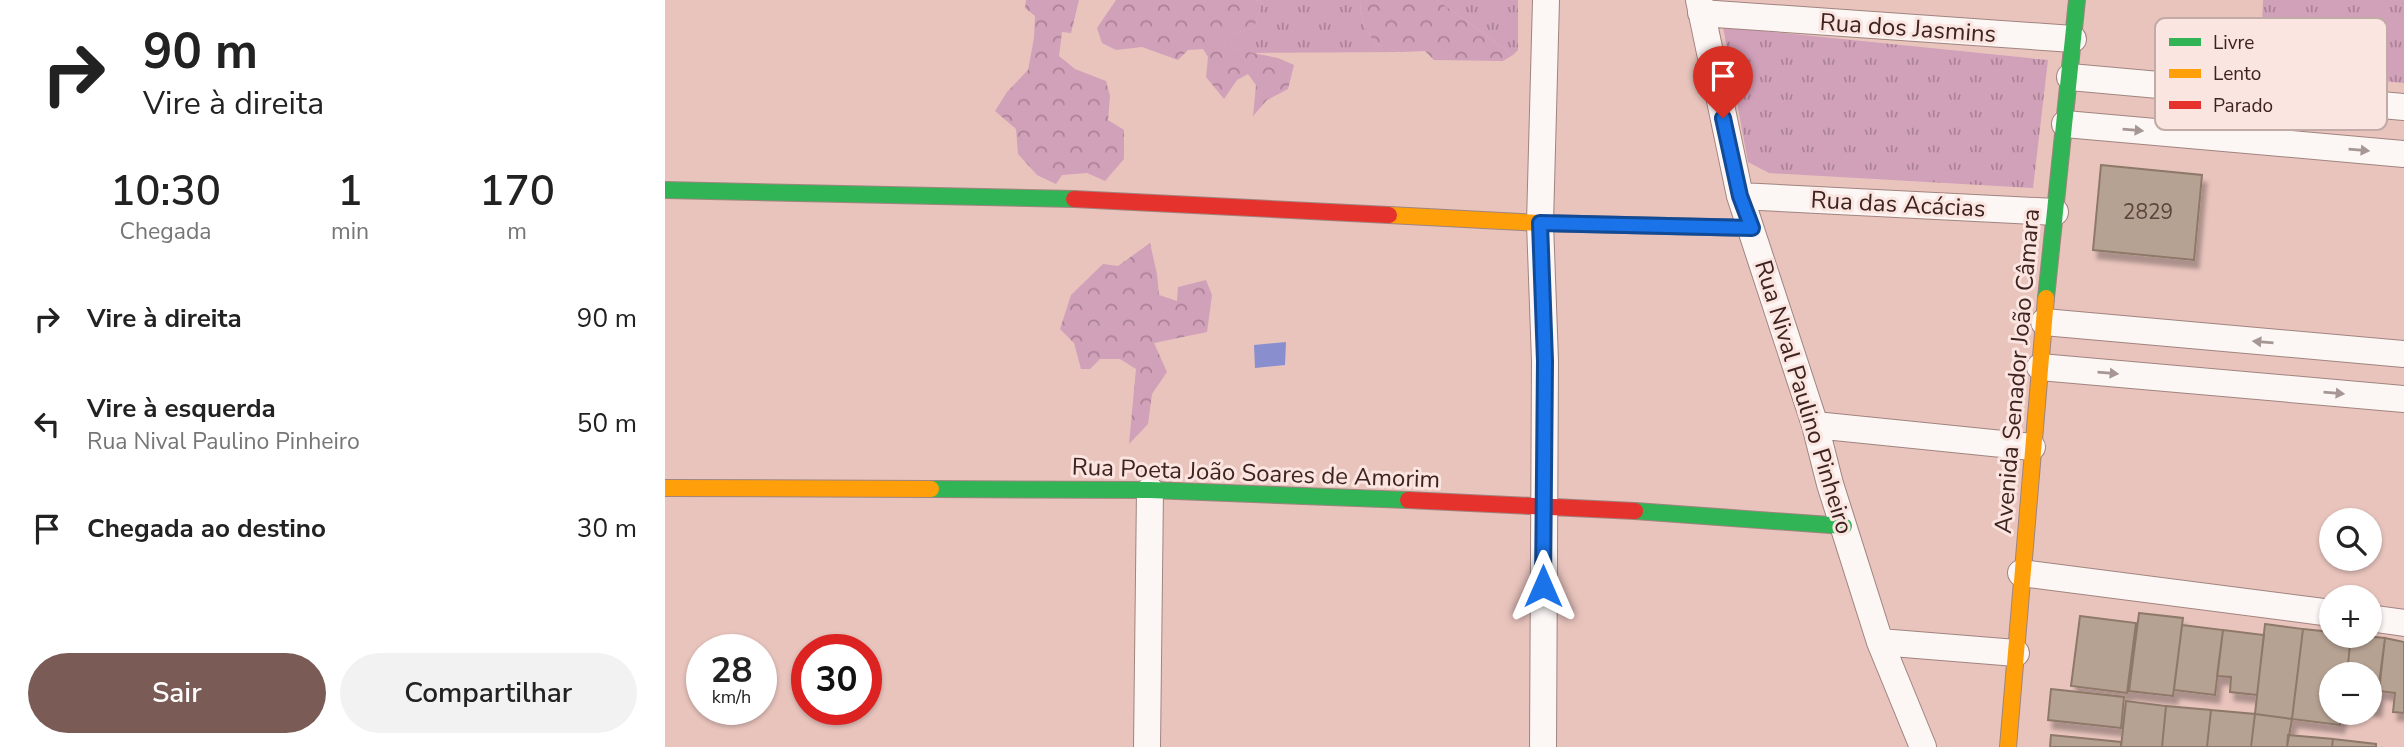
<!DOCTYPE html>
<html lang="pt">
<meta charset="utf-8">
<style>
:root{--surface:#fff;--page:#f2f2f2;--text:#222;--muted:#767676;--accent:#7a5b56}
body{margin:0;font-family:"Nunito Sans",sans-serif;background:var(--page);color:var(--text);height:100vh;display:flex;flex-direction:column;font-size:26px;white-space:nowrap}
*{box-sizing:border-box;margin:0}
p{font-size:23px;color:var(--muted)}
.icon{flex:none;width:38px;height:38px;fill:none;stroke:currentColor;stroke-width:2;stroke-linecap:round;stroke-linejoin:round}
.map{position:relative;flex:1;overflow:hidden}
.side{display:flex;flex-direction:column;background:var(--surface);width:665px}
.side>*{flex:none}
.banner{background:#fff;color:var(--text);overflow:hidden}
.buttons{position:absolute;left:1654px;top:508px;display:grid;gap:14px}
.buttons a{display:grid;place-items:center;width:63px;height:63px;border-radius:50%;background:var(--surface);box-shadow:0 2px 5px #0004;font-size:35px}
.speed{position:absolute;left:21px;top:634px;display:flex;gap:14px;font-size:35px;font-weight:700;text-align:center}
.speed>*{display:grid;place-content:center;width:91px;height:91px;border-radius:50%;background:var(--surface);box-shadow:0 2px 5px #0004;line-height:1}
.speed small{font-size:18px;font-weight:400}
.speed .limit{border:10px solid #d22;background:#fff;color:#111}
.pin{position:absolute;display:grid;place-items:center;width:60px;height:60px;color:#fff;margin:-72px -30px;border-radius:50% 50% 50% 0;rotate:-45deg;box-shadow:0 0 7px #0007}
.pin .icon{rotate:45deg}
.me{position:absolute;width:77px;margin:-38px;rotate:0deg;stroke-linejoin:round;filter:drop-shadow(0 0 5px #0008)}
.turn{display:flex;align-items:center;gap:24px;height:147px;padding:0 28px;font-size:32px}
.turn .icon{width:91px;height:91px;stroke-width:2.5}
.turn b{display:block;font-size:49px;line-height:60px}
.eta{display:flex;justify-content:space-evenly;align-items:center;height:119px;text-align:center}
.eta b{font-size:42px;font-weight:600;line-height:49px}
.primary-button{display:flex;gap:14px;margin-top:auto;padding:14px 28px}
.primary-button a{flex:1;height:80px;border-radius:42px;background:var(--accent);color:#fff;font-size:28px;font-weight:600;line-height:80px;text-align:center}
.primary-button a+a{background:var(--page);color:var(--text)}
ul{padding:0;list-style:none}
li{display:flex;align-items:center;gap:21px;height:105px;padding:0 28px}
li div{flex:1}
li b{display:block;font-size:26px}
li em{font-style:normal}
main{display:flex;flex:1;min-height:0}
.map>svg:first-child{display:block}
.grass{fill:url(#grass-tufts)}
.forest{fill:url(#forest-crowns)}
.water{fill:#888ece}
.building{fill:#b6a293;stroke:#8e7969;stroke-width:2;filter:url(#shadow)}
.lines{fill:none;stroke-linecap:round;stroke-linejoin:round}
.street-casing{stroke:#a0847f;stroke-width:28}
.fast-casing{stroke:#a0847f;stroke-width:18}
.slow-casing{stroke:#a0847f;stroke-width:18}
.jam-casing{stroke:#a0847f;stroke-width:18}
.street{stroke:#fcf6f5;stroke-width:26}
.fast{stroke:#30b455;stroke-width:16}
.slow{stroke:#ff9f0a;stroke-width:16}
.jam{stroke:#e5322d;stroke-width:16}
.oneway{fill:#a69795}
.route-casing{stroke:#114b97;stroke-width:18}
.route{stroke:#1a73e8;stroke-width:12}
.labels{text-anchor:middle;stroke-width:6;stroke-linejoin:round;paint-order:stroke}
.number-label{font-size:21px;fill:#5c433c}
.street-label{font-size:24px;fill:#3e231f;stroke:#fbe5e1}
.key{fill:#fbe5e1;stroke:#c2aba7;stroke-width:2}
.key-label{font-size:19px;fill:#3e231f}
</style>
<main>
<section class="side">
<div class="banner">
<div class="turn"><svg class="icon" aria-label="right" viewBox="0 0 24 24"><path d="M7 20v-9h11M14 6l5 5-5 5"/></svg><div><b>90 m</b>Vire à direita</div></div>
</div>
<div class="eta">
<div><b>10:30</b><p>Chegada</p></div>
<div><b>1</b><p>min</p></div>
<div><b>170</b><p>m</p></div>
</div>
<ul>
<li><svg class="icon" aria-label="right" viewBox="0 0 24 24"><path d="M7 20v-9h11M14 6l5 5-5 5"/></svg><div><b>Vire à direita</b></div><em>90 m</em></li>
<li><svg class="icon" aria-label="left" viewBox="0 0 24 24"><path d="M17 20v-9H6M10 6l-5 5 5 5"/></svg><div><b>Vire à esquerda</b><p>Rua Nival Paulino Pinheiro</p></div><em>50 m</em></li>
<li><svg class="icon" aria-label="arrive" viewBox="0 0 24 24"><path d="M6 21V4h12l-3 4 3 4H6"/></svg><div><b>Chegada ao destino</b></div><em>30 m</em></li>
</ul>
<div class="primary-button"><a>Sair</a><a>Compartilhar</a></div>
</section>
<div class="map">
<svg width="1739" height="747" viewBox="0 0 1739 747">
<defs>
<pattern id="grass-tufts" width="24" height="20" patternUnits="userSpaceOnUse" patternTransform="scale(1.75)"><rect width="24" height="20" fill="#d1a0b9"/><path d="M3 7l-1-3M5 7V3M7 7l1-3M15 17l-1-3M17 17v-4M19 17l1-3" fill="none" stroke="#ab8296"/></pattern>
<pattern id="forest-crowns" width="20" height="18" patternUnits="userSpaceOnUse" patternTransform="scale(1.75)"><rect width="20" height="18" fill="#d1a0b9"/><path d="M2 6a3 3 0 1 1 6 0M12 15a3 3 0 1 1 6 0" fill="none" stroke="#ab8296"/></pattern>
<filter id="shadow"><feDropShadow dx="4.5" dy="8" stdDeviation="2" flood-color="#0004"/></filter>
</defs>
<rect width="100%" height="100%" fill="#e9c4bd"/>
<!-- grass -->
<path class="grass" d="M591,0H695C695,18 701,29 710,44L736,52L585,53L568,49L558,36L589,28L597,3Z
M772,0H853V50L848,55Z
M1598,0H1739V83L1595,70Z
M1058,27L1383,60L1368,188L1104,173L1083,162Z"/>
<!-- forest -->
<path class="forest" d="M361,0H414L406,33L397,32L394,56L410,69L441,81L445,96L443,120L459,130V159L440,181L422,173L397,175L391,184L372,175L353,154L351,129L330,111L342,92L363,70L369,38L370,16L360,8Z
M451,0H591L597,3L589,28L559,36L568,49L613,58L629,65L623,89L602,100L588,116L591,85L583,74L572,80L559,99L541,77L543,57L538,49L523,50L513,60L477,47L451,50L437,43L432,28Z
M695,0H772L848,55L838,61L769,60L760,51L736,52L710,44C701,29 695,18 695,0Z
M485,243L492,274L494,295L512,301L513,287L541,280L547,295L542,332L489,343L502,372L487,394L483,424L464,444L471,369L455,359H435L425,369H416L409,343L395,329L406,295L438,264L453,266Z"/>
<!-- water -->
<path class="water" d="M621,342L620,365L590,368L589,345Z"/>
<!-- building -->
<path class="building" d="M1436,165L1537,175L1529,260L1428,250Z
M1474,613L1518,618L1508,696L1464,691Z
M1415,616L1471,623L1462,693L1406,686Z
M1600,624L1638,629L1627,719L1590,714Z
M1517,625L1558,630L1550,695L1509,690Z
M1638,629L1666,632V635H1686L1682,674H1666V712H1677L1675,725L1627,719Z
M1558,630L1599,635L1592,695L1565,692L1566,677L1552,676Z
M1686,635L1720,638L1712,709L1704,708V674H1682Z
M1720,638L1739,642V713L1728,712L1730,693L1713,691Z
M1386,689L1459,697L1456,728L1383,720Z
M1461,701L1501,706L1497,747H1456Z
M1501,706L1546,710L1542,747H1497Z
M1546,710L1590,714L1586,747H1542Z
M1590,714L1627,719L1622,747H1586Z
M1386,735L1456,742V747H1385Z
M1623,735L1668,739L1667,747H1622Z
M1668,739L1711,744V747H1667Z"/>
<g class="lines">
<defs>
<path id="street" d="M1034,0L1075,196L1150,425L1165,484L1215,642L1258,747
M1036,13L1408,39
M1405,77L1739,107
M1400,124L1739,154
M1075,196L1390,212
M1379,322L1739,354
M1375,367L1739,399
M1150,425L1367,447
M1356,573L1666,613
M1704,618L1739,623
M1215,642L1351,653
M482,747L485,490
M878,747L880,361L875,223L881,0"/>
<path id="fast" d="M0,190L409,199
M1381,298L1412,0
M266,489L485,490L743,500
M970,511L1179,526"/>
<path id="slow" d="M724,215L875,223L1087,228
M0,488L266,489
M1343,747L1381,298"/>
<path id="jam" d="M409,199L724,215
M743,500L970,511"/>
</defs>
<!-- street casing -->
<use href="#street" class="street-casing"/>
<!-- fast casing -->
<use href="#fast" class="fast-casing"/>
<!-- slow casing -->
<use href="#slow" class="slow-casing"/>
<!-- jam casing -->
<use href="#jam" class="jam-casing"/>
<!-- street -->
<use href="#street" class="street"/>
<!-- fast -->
<use href="#fast" class="fast"/>
<!-- slow -->
<use href="#slow" class="slow"/>
<!-- jam -->
<use href="#jam" class="jam"/>
</g>
<!-- one-way arrows -->
<defs><path id="oneway-solid" d="M-6-.8H1V-3.2L6.5 0L1 3.2V.8H-6Z" transform="scale(1.75)"/></defs>
<g class="oneway">
<use href="#oneway-solid" transform="translate(1468 130) rotate(5)"/>
<use href="#oneway-solid" transform="translate(1694 150) rotate(5)"/>
<use href="#oneway-solid" transform="translate(1598 342) rotate(-175)"/>
<use href="#oneway-solid" transform="translate(1443 373) rotate(5)"/>
<use href="#oneway-solid" transform="translate(1669 393) rotate(5)"/>
</g>
<g class="lines">
<defs>
<path id="route" d="M878,586L880,361L875,223L1087,228L1075,196L1058,118"/>
</defs>
<!-- route casing -->
<use href="#route" class="route-casing"/>
<!-- route -->
<use href="#route" class="route"/>
</g>
<g class="labels">
<!-- number labels -->
<g class="number-label">
<text x="1483" y="219">2829</text>
</g>
<!-- street labels -->
<g class="street-label">
<text transform="translate(1243 28) rotate(4)" y="8">Rua dos Jasmins</text>
<text transform="translate(1233 204) rotate(3)" y="8">Rua das Acácias</text>
<text transform="translate(1352 371) rotate(-85)" y="8">Avenida Senador João Câmara</text>
<text transform="translate(1139 397) rotate(73)" y="8">Rua Nival Paulino Pinheiro</text>
<text transform="translate(591 473) rotate(2)" y="8">Rua Poeta João Soares de Amorim</text>
</g>
</g>
<!-- legend -->
<rect x="1490" y="18" width="232" height="112" rx="10" class="key"/>
<rect x="1504" y="38" width="32" height="8" fill="#30b455"/>
<rect x="1504" y="69" width="32" height="9" fill="#ff9f0a"/>
<rect x="1504" y="101" width="32" height="8" fill="#e5322d"/>
<g class="key-label">
<text x="1548" y="49">Livre</text>
<text x="1548" y="80">Lento</text>
<text x="1548" y="112">Parado</text>
</g>
</svg>
<div class="buttons">
<a><svg class="icon" aria-label="search" viewBox="0 0 24 24"><circle cx="10" cy="10" r="6"/><path d="M15 15l6 6"/></svg></a>
<a>+</a>
<a>−</a>
</div>
<div class="speed"><div>28<small>km/h</small></div><div class="limit">30</div></div>
<div class="pin" style="left:1058px;top:118px;background:#d93025"><svg class="icon" aria-label="arrive" viewBox="0 0 24 24"><path d="M6 21V4h12l-3 4 3 4H6"/></svg></div>
<svg class="me" style="left:878px;top:586px" viewBox="-20 -20 40 40"><path d="M0-17L14 15 0 8-14 15z" fill="#1a73e8" stroke="#fff" stroke-width="4"/></svg>
</div>
</main>
